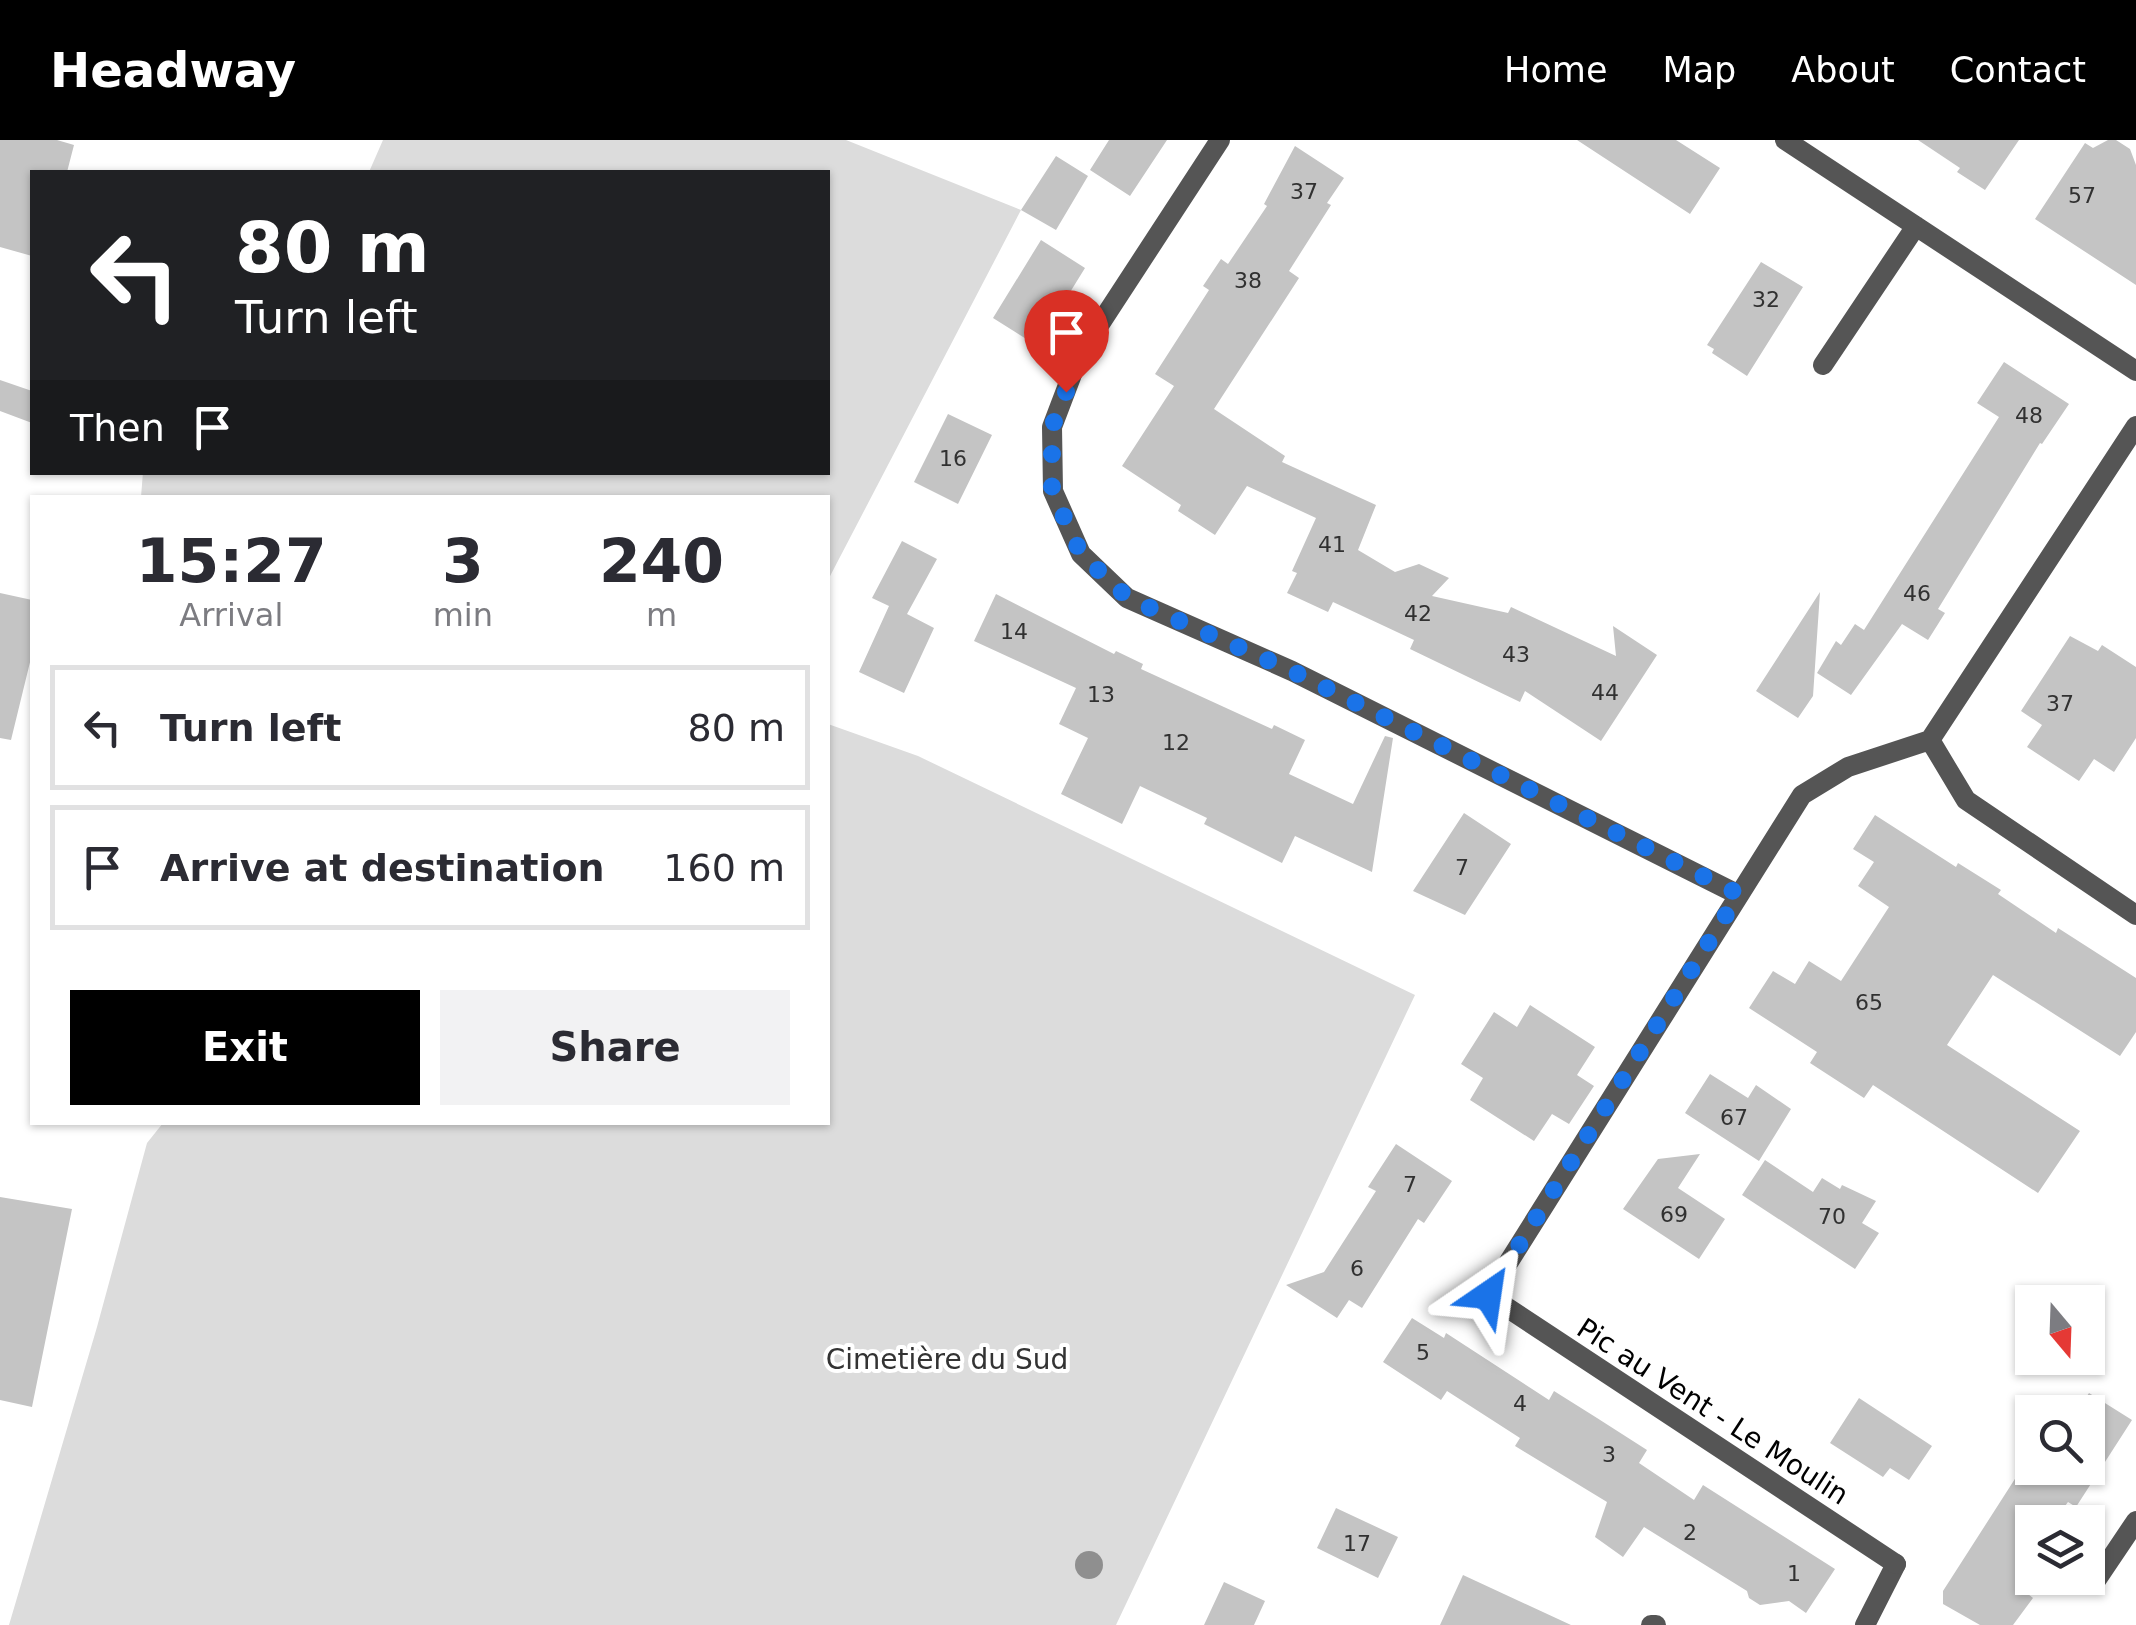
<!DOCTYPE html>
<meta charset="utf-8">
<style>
:root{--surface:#fff;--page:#f2f2f3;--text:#2b2b33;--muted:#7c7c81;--line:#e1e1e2;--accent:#000}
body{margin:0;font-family:"DejaVu Sans",sans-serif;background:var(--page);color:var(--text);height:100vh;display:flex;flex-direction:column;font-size:38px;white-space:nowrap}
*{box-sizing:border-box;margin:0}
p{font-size:32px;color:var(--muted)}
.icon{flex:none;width:55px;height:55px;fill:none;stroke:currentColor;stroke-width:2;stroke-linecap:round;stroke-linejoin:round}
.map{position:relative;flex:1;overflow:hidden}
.side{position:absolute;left:30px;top:355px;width:800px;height:630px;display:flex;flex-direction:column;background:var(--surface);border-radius:0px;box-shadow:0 2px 8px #0004}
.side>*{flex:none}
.hud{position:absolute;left:30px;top:30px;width:800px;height:305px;border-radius:0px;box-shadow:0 2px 8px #0004;background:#202124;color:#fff;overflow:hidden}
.needle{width:65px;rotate:161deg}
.buttons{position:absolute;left:2015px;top:1145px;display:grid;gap:20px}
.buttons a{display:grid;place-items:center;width:90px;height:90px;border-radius:0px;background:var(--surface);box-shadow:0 2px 8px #0004;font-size:50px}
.pin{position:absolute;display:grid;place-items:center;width:85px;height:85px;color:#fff;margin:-102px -42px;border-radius:50% 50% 50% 0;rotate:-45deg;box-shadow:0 0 10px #0007}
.pin .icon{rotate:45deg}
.me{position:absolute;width:110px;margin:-55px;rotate:32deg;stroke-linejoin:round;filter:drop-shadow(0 0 8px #0008)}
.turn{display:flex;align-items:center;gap:35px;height:210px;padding:0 40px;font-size:45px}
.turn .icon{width:130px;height:130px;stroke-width:2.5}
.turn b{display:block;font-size:70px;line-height:85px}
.then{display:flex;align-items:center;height:95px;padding:0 40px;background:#0003;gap:20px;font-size:38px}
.eta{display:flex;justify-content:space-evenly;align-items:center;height:170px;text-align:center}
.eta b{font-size:60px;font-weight:800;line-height:70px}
.primary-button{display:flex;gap:20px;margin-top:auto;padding:20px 40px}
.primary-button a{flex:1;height:115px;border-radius:0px;background:var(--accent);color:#fff;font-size:40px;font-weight:800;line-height:115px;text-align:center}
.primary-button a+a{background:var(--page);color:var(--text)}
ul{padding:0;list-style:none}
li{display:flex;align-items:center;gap:30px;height:125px;margin:0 20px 15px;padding:0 20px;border:5px solid var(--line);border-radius:0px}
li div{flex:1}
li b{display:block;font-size:38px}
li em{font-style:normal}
header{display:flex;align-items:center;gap:60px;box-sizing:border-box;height:140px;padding:0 50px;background:var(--accent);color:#fff}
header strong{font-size:48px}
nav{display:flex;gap:55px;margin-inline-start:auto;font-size:35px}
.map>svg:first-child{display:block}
.green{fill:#dcdcdc}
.building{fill:#c4c4c4}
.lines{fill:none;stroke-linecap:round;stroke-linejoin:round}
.service{stroke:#555;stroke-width:20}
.pedestrian{stroke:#555;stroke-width:20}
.minor{stroke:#555;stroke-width:20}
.tree{fill:#8f8f8f}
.route{stroke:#1a73e8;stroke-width:18;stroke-dasharray:0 32.4}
.labels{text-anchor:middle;stroke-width:8;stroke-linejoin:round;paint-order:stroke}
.number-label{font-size:22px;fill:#313131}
.park-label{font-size:28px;fill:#333;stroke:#fff}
.street-label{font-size:28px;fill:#000;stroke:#fff}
</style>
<header>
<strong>Headway</strong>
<nav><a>Home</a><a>Map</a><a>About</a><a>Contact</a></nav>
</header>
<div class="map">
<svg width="2136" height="1485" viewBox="0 0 2136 1485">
<rect width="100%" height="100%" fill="#fff"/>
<!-- green -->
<path class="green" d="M383,0H846L1021,70L828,440V358L141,357L143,332H828V32H369Z
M828,584L918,616L1415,855L1116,1485H9L97,1187L147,1003L163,983L828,982Z"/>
<!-- building -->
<path class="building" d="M0,0H57L74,5L67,32H32V116L0,107Z
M1109,0H1167L1130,56L1090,30Z
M1577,0H1676L1720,28L1690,74Z
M1918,0H2019L1985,50L1957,32L1960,28Z
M2108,0H2116L2130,9L2136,25V145L2035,79L2085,3L2093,8Z
M1295,6L1344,38L1327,63L1331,65L1289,131L1299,138L1214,269L1285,316L1282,322L1376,365L1358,410L1395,432L1419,424L1449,438L1432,456L1508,473L1511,467L1616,516L1613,486L1657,515L1601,601L1525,551L1520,562L1410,509L1414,500L1333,462L1328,472L1287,453L1297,433L1292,431L1316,378L1247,346L1215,395L1178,371L1181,365L1122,326L1174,246L1155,234L1209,150L1203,146L1221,119L1228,124L1267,66L1264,64Z
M1056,16L1088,36L1056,90L1021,70Z
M1041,100L1085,128L1046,191L1041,188L1031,202L993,178Z
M1761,122L1803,147L1747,236L1712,213L1714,209L1707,205Z
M2004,222L2069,264L2042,304L2040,303L1938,469L1945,473L1928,500L1902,484L1851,555L1817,533L1836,501L1841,505L1855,484L1864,490L1999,277L1977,263Z
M0,240L32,251V283L0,271Z
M948,274L992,295L958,364L914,342Z
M902,401L937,419L907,474L934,488L904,553L859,532L889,466L872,458Z
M1820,452L1813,556L1798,578L1756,551Z
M0,453L32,460V514L11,600L0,598Z
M996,454L1114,514L1116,511L1143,524L1141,529L1272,589L1274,585L1305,600L1289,634L1353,664L1385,596L1393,598L1372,732L1295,696L1282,723L1204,684L1207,678L1140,646L1122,684L1061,654L1088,598L1059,584L1076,548L974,501Z
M2070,496L2098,511L2102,505L2136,527V598L2114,632L2094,619L2079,641L2027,607L2042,585L2021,571Z
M1464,673L1511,704L1465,775L1413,751Z
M1875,675L1956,727L1958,723L2001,750L1998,754L2056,793L2058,788L2136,838V892L2120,916L1993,835L1947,905L2080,991L2038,1053L1873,945L1864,958L1810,923L1817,912L1749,868L1773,831L1795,844L1809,821L1841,841L1889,767L1858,746L1874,722L1853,709Z
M1530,865L1595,907L1577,935L1594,946L1569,984L1552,974L1534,1001L1470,960L1483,938L1461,924L1494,872L1517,887Z
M1710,934L1748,958L1756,945L1791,969L1759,1021L1685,973Z
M1396,1004L1452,1041L1424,1083L1418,1079L1362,1168L1349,1160L1337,1178L1286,1145L1324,1132L1376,1051L1368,1047Z
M1700,1014L1678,1048L1725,1079L1699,1119L1623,1069L1658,1019Z
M1765,1020L1813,1052L1822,1038L1840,1049L1842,1045L1876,1061L1862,1083L1879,1093L1855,1129L1742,1055Z
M0,1057L72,1069L32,1267L0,1260Z
M1412,1178L1444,1198L1446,1193L1549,1260L1554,1251L1597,1278L1647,1310L1639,1323L1694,1360L1703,1345L1835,1429L1806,1473L1789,1461L1760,1465L1749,1458L1747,1451L1644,1387L1623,1417L1595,1397L1607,1362L1515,1306L1520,1298L1447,1251L1441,1260L1383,1222Z
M2089,1253L2132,1280L2076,1367L2068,1362L2053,1382H2032V1447L2028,1454L2033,1458L2013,1485H1980L1943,1464V1451L2020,1331L2033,1339L2040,1328H2088V1272H2076Z
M1859,1258L1932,1306L1909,1340L1890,1328L1883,1337L1830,1303Z
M1336,1368L1398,1397L1378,1438L1317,1408Z
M1463,1435L1571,1485H1440Z
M1224,1442L1265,1461L1254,1485H1204Z"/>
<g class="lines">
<!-- service -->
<path class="service" d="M2095,1442L2136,1381"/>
<!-- pedestrian -->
<path class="pedestrian" d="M1865,1485L1896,1424"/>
<!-- minor -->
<path class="minor" d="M1220,0L1079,216L1052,287L1053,351L1081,414L1127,458L1292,531L1739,755
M1785,0L2136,231
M1823,225L1916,86
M1930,600L2136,286
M1930,600L1966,660L2136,775
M1896,1424L1488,1155L1802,655L1848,627L1930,600
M1651,1485H1656"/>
</g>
<!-- trees -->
<circle class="tree" cx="1089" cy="1425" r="14"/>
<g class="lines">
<!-- route -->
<path class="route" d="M1066,252L1052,287V351L1081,414L1128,458L1292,531L1739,754L1488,1155"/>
</g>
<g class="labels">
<!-- number labels -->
<g class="number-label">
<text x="1304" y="59">37</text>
<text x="2082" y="63">57</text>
<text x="1248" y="148">38</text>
<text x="1766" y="167">32</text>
<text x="2029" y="283">48</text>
<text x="953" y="326">16</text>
<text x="1332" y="412">41</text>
<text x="1917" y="461">46</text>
<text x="1418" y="481">42</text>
<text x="1014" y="499">14</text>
<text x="1516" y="522">43</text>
<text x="1605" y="560">44</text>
<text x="1101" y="562">13</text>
<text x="2060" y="571">37</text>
<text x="1176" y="610">12</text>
<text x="1462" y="735">7</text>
<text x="1869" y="870">65</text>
<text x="1734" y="985">67</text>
<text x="1410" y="1052">7</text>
<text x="1674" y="1082">69</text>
<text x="1832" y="1084">70</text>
<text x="1357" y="1136">6</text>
<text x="1423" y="1220">5</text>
<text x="1520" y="1271">4</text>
<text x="1609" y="1322">3</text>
<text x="1690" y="1400">2</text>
<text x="1357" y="1411">17</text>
<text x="1794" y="1441">1</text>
</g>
<!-- park labels -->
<g class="park-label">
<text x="947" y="1229">Cimetière du Sud</text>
</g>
<!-- street labels -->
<g class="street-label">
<text transform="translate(1713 1271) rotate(33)" y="10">Pic au Vent - Le Moulin</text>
</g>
</g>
</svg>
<div class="buttons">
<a><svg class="needle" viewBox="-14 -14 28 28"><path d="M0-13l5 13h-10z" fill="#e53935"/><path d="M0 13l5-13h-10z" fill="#7c7c81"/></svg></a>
<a><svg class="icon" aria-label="search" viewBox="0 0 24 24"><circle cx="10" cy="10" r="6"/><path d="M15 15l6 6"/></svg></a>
<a><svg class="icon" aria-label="layers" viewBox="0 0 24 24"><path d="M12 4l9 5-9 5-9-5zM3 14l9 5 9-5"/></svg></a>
</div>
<div class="pin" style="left:1066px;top:252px;background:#d93025"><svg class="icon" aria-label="arrive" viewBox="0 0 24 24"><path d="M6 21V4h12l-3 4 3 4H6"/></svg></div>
<svg class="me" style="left:1488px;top:1155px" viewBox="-20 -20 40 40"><path d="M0-17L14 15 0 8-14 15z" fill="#1a73e8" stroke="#fff" stroke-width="4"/></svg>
<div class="hud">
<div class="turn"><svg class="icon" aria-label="left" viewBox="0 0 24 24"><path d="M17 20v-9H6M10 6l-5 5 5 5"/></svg><div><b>80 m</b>Turn left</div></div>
<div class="then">Then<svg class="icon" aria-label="arrive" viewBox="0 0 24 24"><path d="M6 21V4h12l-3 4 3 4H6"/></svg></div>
</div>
<section class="side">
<div class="eta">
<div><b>15:27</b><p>Arrival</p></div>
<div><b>3</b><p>min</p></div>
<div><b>240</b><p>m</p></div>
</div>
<ul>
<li><svg class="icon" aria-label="left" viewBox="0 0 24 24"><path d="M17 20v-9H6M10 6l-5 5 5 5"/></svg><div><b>Turn left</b></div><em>80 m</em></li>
<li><svg class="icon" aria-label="arrive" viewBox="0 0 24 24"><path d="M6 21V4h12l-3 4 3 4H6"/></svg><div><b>Arrive at destination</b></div><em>160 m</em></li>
</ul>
<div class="primary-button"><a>Exit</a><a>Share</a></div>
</section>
</div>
